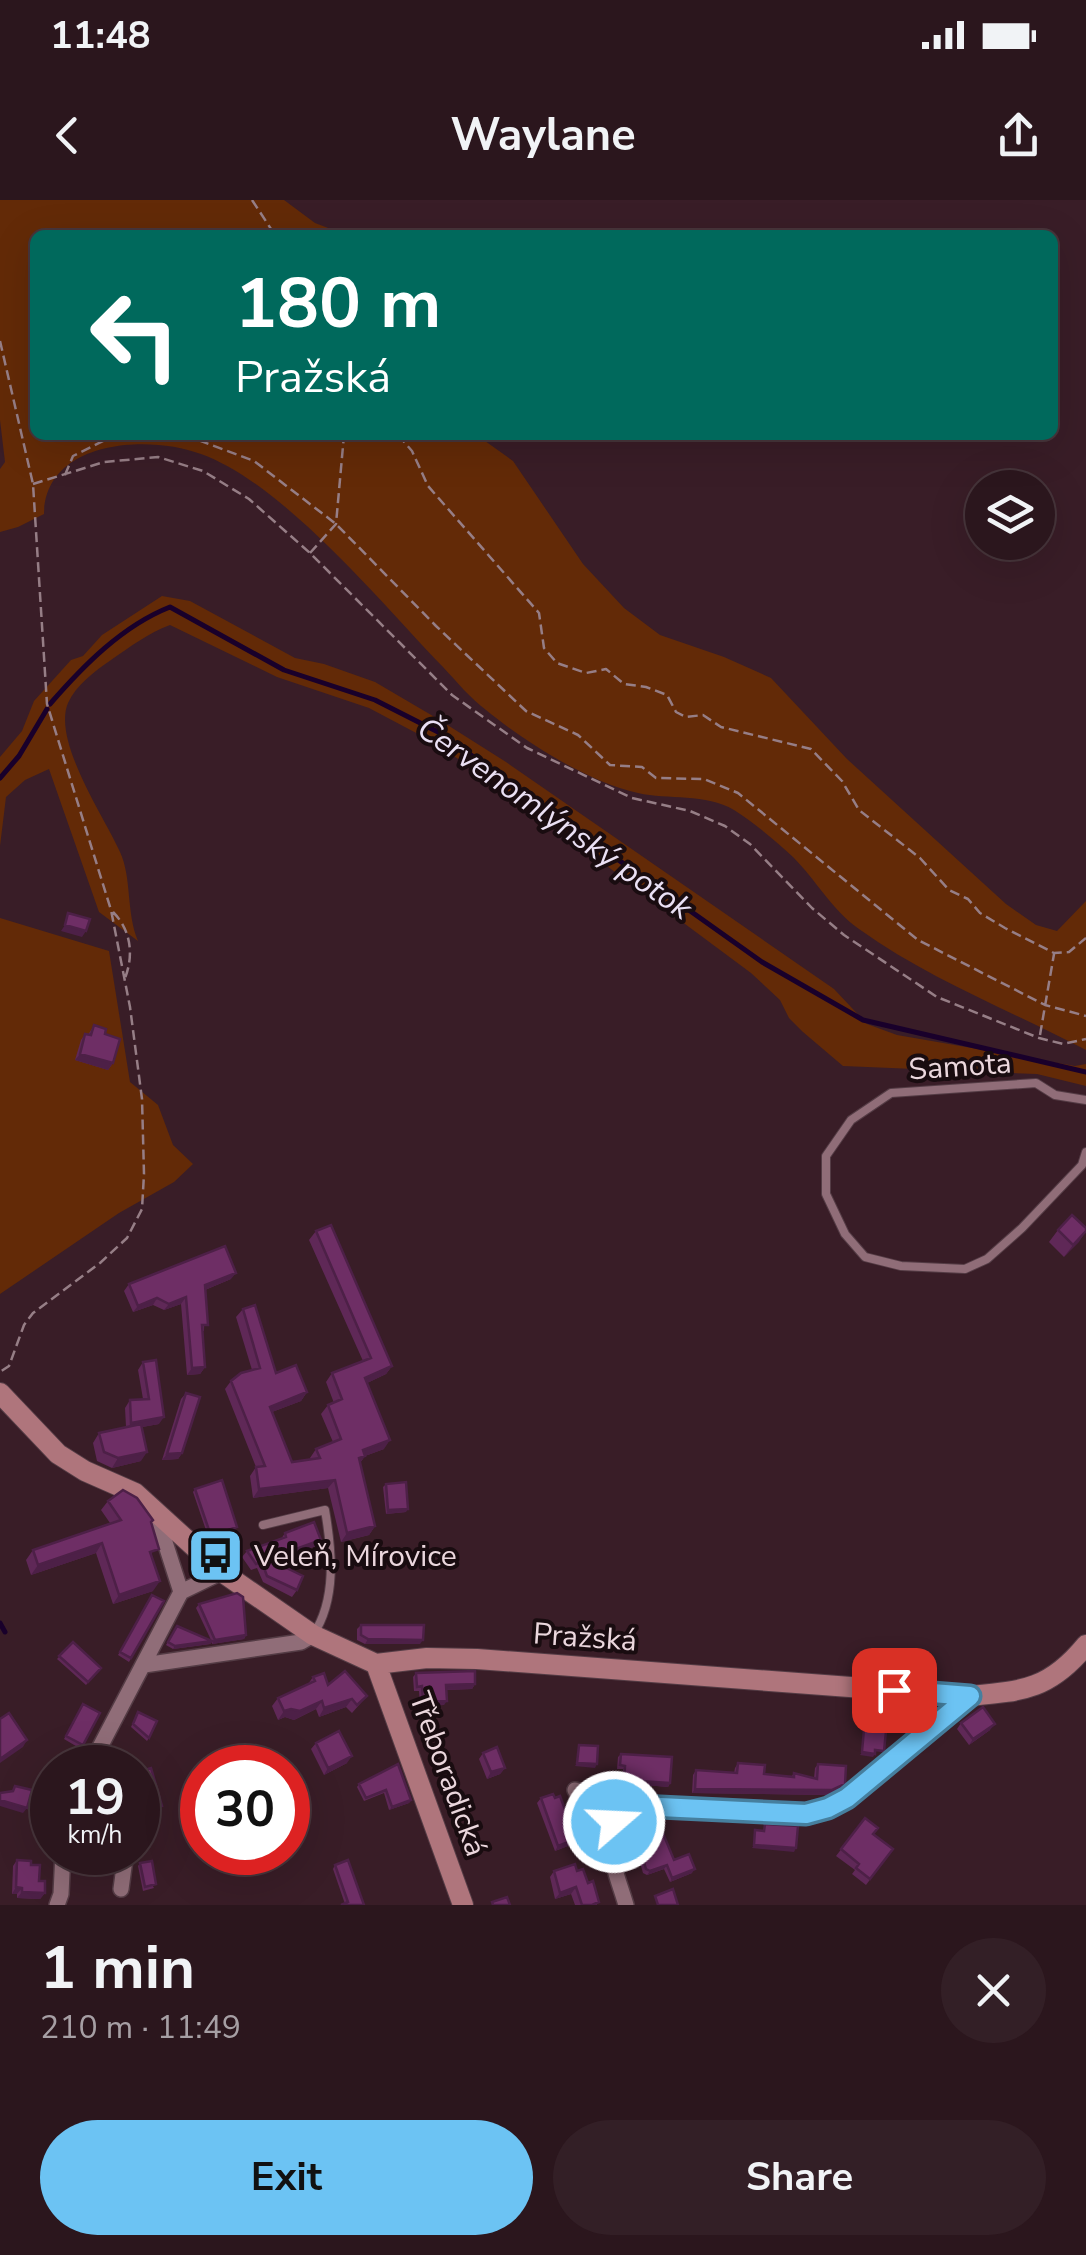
<!DOCTYPE html>
<meta charset="utf-8">
<style>
:root{--surface:#2b161d;--page:#331f26;--text:#f1f3f6;--muted:#a69fa4;--line:#47353b;--accent:#6cc3f3}
body{margin:0;font-family:"Nunito Sans",sans-serif;background:var(--page);color:var(--text);height:100vh;display:flex;flex-direction:column;font-size:38px;white-space:nowrap}
*{box-sizing:border-box;margin:0}
p{font-size:32px;color:var(--muted)}
.icon{flex:none;width:55px;height:55px;fill:none;stroke:currentColor;stroke-width:2;stroke-linecap:round;stroke-linejoin:round}
.map{position:relative;height:1705px;overflow:hidden}
.panel{display:flex;flex-direction:column;background:var(--surface);flex:1}
.panel>*{flex:none}
.hud{position:absolute;left:30px;top:30px;width:1028px;height:210px;border-radius:15px;box-shadow:0 10px 40px #0002,0 0 0 2px var(--line);background:#00695c;color:#fff;overflow:hidden}
.controls{position:absolute;left:965px;top:270px;display:grid;gap:20px}
.controls a{display:grid;place-items:center;width:90px;height:90px;border-radius:50%;background:var(--surface);box-shadow:0 10px 40px #0002,0 0 0 2px var(--line);font-size:50px}
.speed{position:absolute;left:30px;top:1545px;display:flex;gap:20px;font-size:50px;font-weight:700;text-align:center}
.speed>*{display:grid;place-content:center;width:130px;height:130px;border-radius:50%;background:var(--surface);box-shadow:0 10px 40px #0002,0 0 0 2px var(--line);line-height:1}
.speed small{font-size:25px;font-weight:400}
.speed .limit{border:15px solid #d22;background:#fff;color:#111}
.pin{position:absolute;display:grid;place-items:center;width:85px;height:85px;color:#fff;margin:-42px;border-radius:20px;box-shadow:0 5px 15px #0006}
.me{position:absolute;width:110px;margin:-55px;rotate:71deg;stroke-linejoin:round;filter:drop-shadow(0 0 8px #0008)}
.turn{display:flex;align-items:center;gap:35px;height:210px;padding:0 40px;font-size:45px}
.turn .icon{width:130px;height:130px;stroke-width:2.5}
.turn b{display:block;font-size:70px;line-height:85px}
.round{display:grid;place-items:center;flex:none;width:105px;height:105px;border-radius:52px;background:var(--page)}
.head{display:flex;align-items:center;justify-content:space-between;height:170px;padding:0 40px}
h1{font-size:60px;font-weight:700;line-height:75px}
.primary-button{display:flex;gap:20px;margin-top:auto;padding:20px 40px}
.primary-button a{flex:1;height:115px;border-radius:60px;background:var(--accent);color:#111;font-size:40px;font-weight:700;line-height:115px;text-align:center}
.primary-button a+a{background:var(--page);color:var(--text)}
.status{display:flex;justify-content:space-between;align-items:center;height:70px;padding:0 50px;background:var(--surface);direction:ltr}
.status svg{height:28px;fill:currentColor}
header{display:flex;justify-content:space-between;align-items:center;height:130px;padding:0 40px;background:var(--surface);font-size:45px;font-weight:700}
.map>svg:first-child{display:block}
.green{fill:#632a07}
.lines{fill:none;stroke-linecap:round;stroke-linejoin:round}
.stream{stroke:#19002b;stroke-width:5}
.lane-casing{stroke:#543c45;stroke-width:10}
.street-casing{stroke:#543c45;stroke-width:18}
.secondary-casing{stroke:#543c45;stroke-width:22}
.path{stroke:#967e86;stroke-width:2.5;stroke-dasharray:10 5;stroke-linecap:butt}
.lane{stroke:#906d78;stroke-width:8}
.street{stroke:#906d78;stroke-width:15}
.secondary{stroke:#af757c;stroke-width:20}
.wall{fill:#5f2857}
.shaded-wall{fill:#4d2047}
.building{fill:#6e2e65;stroke:#4d2047;stroke-width:2.5}
.route-casing{stroke:#467f9e;stroke-width:25}
.route{stroke:#6cc3f3;stroke-width:18}
.labels{text-anchor:middle;stroke-width:8;stroke-linejoin:round;paint-order:stroke}
.street-label{font-size:30px;fill:#ebd7dd;stroke:#190c10}
.poi-label{font-size:30px;fill:#ebd7dd;stroke:#190c10;text-anchor:start}
.water-label{font-size:32px;font-style:italic;fill:#eae0f4;stroke:#190c10}
</style>
<div class="status"><b>11:48</b><svg viewBox="0 0 49 12"><path d="M0 12V9h3v3zM5 12V6h3v6zM10 12V3h3v9zM15 12V0h3v12zM26 1h20v11H26zM47 4h2v5h-2z"/></svg></div>
<header><svg class="icon" aria-label="back" viewBox="0 0 24 24"><path d="M15 5l-7 7 7 7"/></svg>Waylane<svg class="icon" aria-label="share" viewBox="0 0 24 24"><path d="M12 15V3M7 8l5-5 5 5M5 13v7h14v-7"/></svg></header>
<div class="map">
<svg width="1086" height="1705" viewBox="0 0 1086 1705">
<rect width="100%" height="100%" fill="#391d27"/>
<!-- green -->
<path class="green" d="M0,0H284L315,23L344,34L35,35V235L478,236L513,261L583,364L624,408L660,435L724,457L771,478L847,559L1006,704L1036,725L1057,731L1086,701V850C1010,810 930,780 859,729C832,710 816,680 793,657C776,641 753,622 734,610C706,593 668,600 638,593C588,582 525,542 486,510C470,498 457,482 443,467C381,403 284,284 201,254C148,234 45,240 44,314L18,327L0,332V269L5,262L0,220Z
M162,396L190,401L295,458L324,464L375,482L438,519L506,562L834,789L867,824L897,835L1075,866L1086,864V886L1037,874L843,866L803,832L789,818L780,800L751,773L487,577L420,535L369,508L277,477L170,425C148,433 130,447 111,460C95,471 76,485 68,503C52,541 105,618 120,652C132,678 126,712 138,741L99,712L49,569L25,580L6,597L0,646V557L22,531L34,501L71,460L83,456L102,435Z
M0,718L109,751L130,882L158,905L173,945L193,964L174,982L119,1013L0,1094Z"/>
<g class="lines">
<!-- stream -->
<path class="stream" d="M50,504C83,466 122,426 170,407L284,470L375,500L440,533L762,762L863,820L1086,872
M0,578L19,556L47,509
M0,1423L5,1432"/>
<defs>
<path id="lane" d="M1086,900L1055,895L1036,883L891,893L851,920L826,956V994L845,1034L865,1057L901,1066L965,1069L987,1059L1022,1028L1082,965L1086,952
M263,1325L325,1310C332,1351 337,1399 313,1435"/>
<path id="street" d="M155,1311L181,1392L222,1372
M144,1465L301,1442L313,1435
M89,1568L181,1392
M609,1646L597,1633L575,1590L624,1604L628,1608
M121,1689L126,1652
M57,1705L61,1694L63,1652
M626,1705C617,1673 599,1641 621,1612L639,1606L806,1614L828,1608L847,1598L970,1496"/>
<path id="secondary" d="M0,1193L58,1254L85,1271L135,1293L222,1372L313,1435L376,1464L427,1458L477,1459L970,1496C1024,1491 1050,1489 1086,1445
M376,1464L463,1705"/>
</defs>
<!-- lane casing -->
<use href="#lane" class="lane-casing"/>
<!-- street casing -->
<use href="#street" class="street-casing"/>
<!-- secondary casing -->
<use href="#secondary" class="secondary-casing"/>
<!-- path -->
<path class="path" d="M252,0L275,35
M0,141L33,284L47,504L111,710L130,807L142,899L144,974L142,1009L127,1038L100,1063L33,1113L24,1125L9,1166L0,1172
M185,235L254,261L336,324L436,426L526,511L578,535L610,565L642,567L656,578L704,579L738,593L918,740L1045,805L1086,816
M398,235L412,251L428,286L539,413L544,448L557,463L586,473L606,469L624,484L646,487L667,495L676,512L686,517L703,515L721,527L811,549L842,581L859,610L920,658L949,690L968,699L980,713L1005,728L1054,753L1069,752L1086,738
M65,275L73,256L115,235
M33,284L104,262L158,257L203,271L249,299L310,353L452,495L527,548L632,598L690,611L725,626L750,644L812,708L844,735L937,797L1039,838L1063,844L1086,839
M310,353L336,324L344,235
M113,712C131,730 134,755 125,778
M1040,835L1054,754"/>
<!-- lane -->
<use href="#lane" class="lane"/>
<!-- street -->
<use href="#street" class="street"/>
<!-- secondary -->
<use href="#secondary" class="secondary"/>
</g>
<!-- wall -->
<path class="wall" d="M94,825L105,834L113,863L108,870L75,860L81,840L85,834L88,835Z
M1058,1030L1086,1032L1064,1057L1049,1042Z
M316,1031L392,1166L386,1174L367,1183L384,1249L365,1256L360,1263L375,1326L369,1335L341,1342L328,1288L253,1298L250,1276L256,1267L225,1189L231,1181L252,1170L236,1117L243,1109L276,1173L307,1192L301,1201L272,1212L292,1262L311,1260L310,1258L316,1249L333,1242L321,1214L328,1205L334,1203L326,1182L332,1173L363,1161L309,1040Z
M231,1079L205,1090L204,1131H202L205,1167L200,1174L187,1175L181,1104L164,1110L153,1105L133,1112L124,1091L129,1084Z
M143,1162L159,1224L142,1227L141,1261L112,1268L97,1261L93,1243L99,1233L126,1227L125,1208L130,1200L143,1199L138,1170Z
M186,1193L182,1253L178,1259L162,1260L181,1199Z
M386,1284L406,1312L386,1314L383,1287Z
M195,1289L235,1330L209,1339L193,1292Z
M108,1301L151,1324L153,1391L113,1404L96,1353L31,1375L26,1360L33,1350L110,1323L101,1310Z
M285,1333L321,1340L316,1346L274,1362L297,1390L292,1397L263,1382L257,1368L251,1370L242,1357L247,1351L281,1339Z
M152,1395L164,1401L129,1462L118,1455Z
M199,1404L246,1435L244,1439L212,1444V1442L210,1444L173,1449L166,1445L177,1426L211,1440L196,1408Z
M361,1425L420,1444H365L357,1440V1429Z
M73,1442L101,1468L86,1485L57,1459Z
M416,1473L475,1484L472,1489L446,1490L444,1505L420,1506L419,1491H414L413,1477Z
M313,1477L328,1485L367,1496L352,1513L346,1507L319,1517L316,1509L294,1520L285,1517L278,1520L272,1506L278,1498L308,1484Z
M83,1504L100,1513L81,1549L64,1539Z
M138,1512L149,1538L147,1541L131,1527Z
M961,1523L990,1530L969,1545L957,1529Z
M316,1543L347,1563L324,1575L311,1549Z
M483,1553L505,1568L500,1574L487,1579L479,1559Z
M621,1554L670,1583L668,1587L622,1583L623,1569H617L618,1557Z
M738,1563L764,1574L791,1577L794,1573L814,1578L815,1568L818,1564L845,1584L841,1588L829,1595L692,1593L693,1575L696,1570L734,1573L735,1568Z
M398,1564L411,1600L409,1603L389,1610L384,1593L364,1601L357,1587L359,1584Z
M541,1598L573,1644L555,1651L537,1603Z
M638,1615L674,1660L692,1673L670,1682L664,1669L647,1675L643,1673L630,1628L637,1623L635,1619Z
M865,1618L873,1634L893,1649L866,1685L852,1674L855,1670L836,1656Z
M17,1660L31,1665L45,1693L40,1699L17,1698V1694H12L13,1666Z
M140,1663L154,1688L143,1691L138,1666Z
M335,1665L364,1705L345,1704L333,1669Z
M554,1671H577L588,1683L597,1705H575L571,1694L555,1699L550,1677Z"/>
<!-- shaded-wall -->
<path class="shaded-wall" d="M65,725L86,731L82,737L61,731Z
M80,854L113,863L108,870L75,860Z
M1086,1031L1079,1042L1064,1057L1073,1045Z
M236,1073L231,1079L200,1092L205,1085Z
M186,1097L181,1104L164,1110L169,1104Z
M157,1098L153,1105L133,1112L138,1106Z
M392,1166L386,1174L359,1187L365,1178Z
M205,1167L200,1174L187,1175L192,1168Z
M307,1192L301,1201L264,1215L270,1207Z
M164,1217L159,1224L126,1230L131,1223Z
M390,1240L384,1249L365,1256L359,1264L353,1266L363,1250Z
M147,1252L141,1261L112,1268L118,1258Z
M182,1253L178,1259L162,1260L167,1254Z
M335,1280L328,1288L253,1298L259,1289Z
M408,1309L406,1312L386,1314L388,1310Z
M375,1326L369,1335L341,1342L347,1333Z
M237,1327L235,1330L209,1339L211,1336Z
M321,1340L316,1346L264,1365L268,1359Z
M102,1343L96,1353L31,1375L38,1365Z
M160,1381L153,1391L113,1404L119,1395Z
M246,1435L244,1439L212,1444L215,1440Z
M368,1439L423,1440L420,1444H365Z
M212,1441L210,1444L173,1449L175,1446Z
M475,1484L472,1489L443,1490L446,1485Z
M352,1499L346,1507L319,1517L324,1508Z
M322,1501L316,1509L294,1520L285,1517L278,1520L284,1511Z
M447,1501L444,1505L420,1506L423,1502Z
M995,1524L990,1530L969,1545L973,1539Z
M27,1540L23,1547L0,1563V1559Z
M862,1552L875,1554L873,1557L860,1555Z
M352,1556L347,1563L324,1575L328,1568Z
M577,1563L597,1564L595,1568L575,1566Z
M505,1568L500,1574L487,1579L491,1572Z
M624,1580L670,1583L668,1587L622,1583Z
M845,1584L841,1588L829,1595L692,1593L695,1589Z
M0,1600L27,1608L23,1613L0,1606Z
M411,1600L409,1603L389,1610L392,1607Z
M576,1639L573,1644L555,1651L558,1646Z
M754,1645L796,1648L794,1652L752,1648Z
M667,1665L664,1669L647,1675L650,1671Z
M695,1669L692,1673L670,1682L672,1678Z
M16,1687L22,1688L17,1694H12Z
M576,1687L571,1694L555,1699L560,1693Z
M22,1692L45,1693L40,1699L17,1698Z"/>
<!-- building -->
<path class="building" d="M68,713L90,719L86,731L65,725Z
M94,825L106,829L105,834L120,839L113,863L80,854L85,834L91,835Z
M1072,1015L1086,1028V1031L1073,1045L1058,1030Z
M331,1025L392,1166L365,1178L390,1240L363,1250L365,1256L359,1258L375,1326L347,1333L335,1280L259,1289L256,1267L265,1266L231,1181L241,1173L260,1168L243,1109L255,1105L276,1173L296,1165L307,1192L270,1207L292,1262L320,1258L316,1249L341,1239L328,1205L342,1199L332,1173L371,1158L316,1031Z
M225,1046L236,1073L205,1085L208,1125H202L205,1167L192,1168L186,1097L169,1104L157,1098L138,1106L129,1084Z
M156,1160L164,1217L131,1223L130,1200L149,1199L143,1162Z
M186,1193L200,1197L182,1253L167,1254Z
M141,1224L147,1252L118,1258L104,1252L99,1233Z
M222,1280L237,1327L211,1336L195,1289Z
M406,1282L408,1309L388,1310L386,1284Z
M123,1290L137,1298L153,1320L151,1322L159,1349L150,1352L160,1381L119,1395L102,1343L38,1365L33,1350L121,1320L108,1301Z
M314,1322L321,1340L268,1359L303,1376L297,1390L267,1376L262,1362L256,1364L247,1351L286,1337L285,1333Z
M237,1393L243,1397L246,1435L215,1440L199,1404Z
M152,1395L164,1401L131,1458L120,1452Z
M361,1425H424L423,1440L368,1439L361,1435Z
M177,1426L212,1441L175,1446L168,1442Z
M73,1442L101,1468L88,1482L59,1456Z
M345,1471L367,1496L357,1505L352,1499L324,1508L322,1501L300,1511L291,1509L284,1511L278,1498L315,1481L313,1477L324,1473L328,1485Z
M475,1471V1484L446,1485L447,1501L423,1502L422,1486L417,1487L416,1473Z
M83,1504L100,1513L83,1545L66,1536Z
M983,1507L995,1524L973,1539L961,1523Z
M138,1512L157,1521L149,1538L133,1524Z
M9,1513L27,1540L0,1559V1519Z
M864,1529L886,1531L884,1551L875,1550V1554L862,1552Z
M339,1531L352,1556L328,1568L316,1543Z
M579,1545L598,1546L597,1564L577,1563Z
M497,1547L505,1568L491,1572L483,1553Z
M621,1554L672,1557L670,1583L624,1580L625,1566L620,1565Z
M738,1563L765,1565L764,1574L794,1577V1573L817,1579L818,1564L846,1566L845,1584L832,1590L695,1589L696,1570L737,1573Z
M398,1564L411,1600L392,1607L386,1590L366,1598L359,1584Z
M151,1568L162,1606L153,1609L154,1613L138,1618V1572Z
M15,1586L32,1590L27,1608L0,1600V1593L13,1591Z
M553,1594L555,1598L560,1596L576,1639L558,1646L541,1598Z
M655,1614L674,1660L689,1654L695,1669L672,1678L667,1665L650,1671L646,1669L633,1624L640,1621L638,1615Z
M865,1618L878,1628L873,1634L893,1649L870,1679L856,1668L859,1664L841,1649Z
M765,1624L798,1626L796,1648L754,1645L755,1630L764,1631Z
M17,1660L31,1661V1665H40L39,1681H45V1693L22,1692V1688L16,1687Z
M348,1660L364,1705H341L348,1702L335,1665Z
M152,1661L156,1684L145,1687L140,1663Z
M575,1664L577,1671L583,1669L588,1683L593,1681L599,1702L592,1705H582L576,1687L560,1693L554,1671Z
M673,1689L678,1705H658L655,1696Z
M507,1697L510,1705H493L492,1702Z"/>
<g class="lines">
<defs>
<path id="route" d="M614,1622L621,1612L639,1606L806,1614L828,1608L847,1598L970,1496L894,1490"/>
</defs>
<!-- route casing -->
<use href="#route" class="route-casing"/>
<!-- route -->
<use href="#route" class="route"/>
</g>
<!-- icons -->
<defs>
<symbol id="bus-square" viewBox="-11 -11 22 22"><rect x="-9" y="-9" width="18" height="18" rx="4" fill="#6cc3f3" stroke="#190c10"/><path d="M-5-6H5V4H4V6H2V4H-2V6H-4V4H-5ZM-3.5-4V0h7V-4ZM-3.5 1.2v1.5H-2V1.2ZM2 1.2v1.5H3.5V1.2Z" fill="#111"/></symbol>
</defs>
<g fill-rule="evenodd">
<use href="#bus-square" x="184" y="1324" width="63" height="63"/>
</g>
<g class="labels">
<!-- street labels -->
<g class="street-label">
<text transform="translate(960 866) rotate(-4)" y="10">Samota</text>
<text transform="translate(585 1437) rotate(4)" y="10">Pražská</text>
<text transform="translate(448 1574) rotate(70)" y="10">Třeboradická</text>
</g>
<!-- poi labels -->
<g class="poi-label">
<text x="254" y="1366">Veleň, Mírovice</text>
</g>
<!-- water labels -->
<g class="water-label">
<text transform="translate(555 618) rotate(35)" y="11">Červenomlýnský potok</text>
</g>
</g>
</svg>
<div class="controls">
<a><svg class="icon" aria-label="layers" viewBox="0 0 24 24"><path d="M12 4l9 5-9 5-9-5zM3 14l9 5 9-5"/></svg></a>
</div>
<div class="speed"><div>19<small>km/h</small></div><div class="limit">30</div></div>
<div class="pin" style="left:894px;top:1490px;background:#d93025"><svg class="icon" aria-label="arrive" viewBox="0 0 24 24"><path d="M6 21V4h12l-3 4 3 4H6"/></svg></div>
<svg class="me" style="left:614px;top:1622px" viewBox="-20 -20 40 40"><circle r="17" fill="#6cc3f3" stroke="#fff" stroke-width="3"/><path d="M0-11L8 9 0 5-8 9z" fill="#fff"/></svg>
<div class="hud">
<div class="turn"><svg class="icon" aria-label="left" viewBox="0 0 24 24"><path d="M17 20v-9H6M10 6l-5 5 5 5"/></svg><div><b>180 m</b>Pražská</div></div>
</div>
</div>
<section class="panel">
<div class="head"><div><h1>1 min</h1><p>210 m · 11:49</p></div><a class="round"><svg class="icon" aria-label="close" viewBox="0 0 24 24"><path d="M6 6l12 12M18 6L6 18"/></svg></a></div>
<div class="primary-button"><a>Exit</a><a>Share</a></div>
</section>
